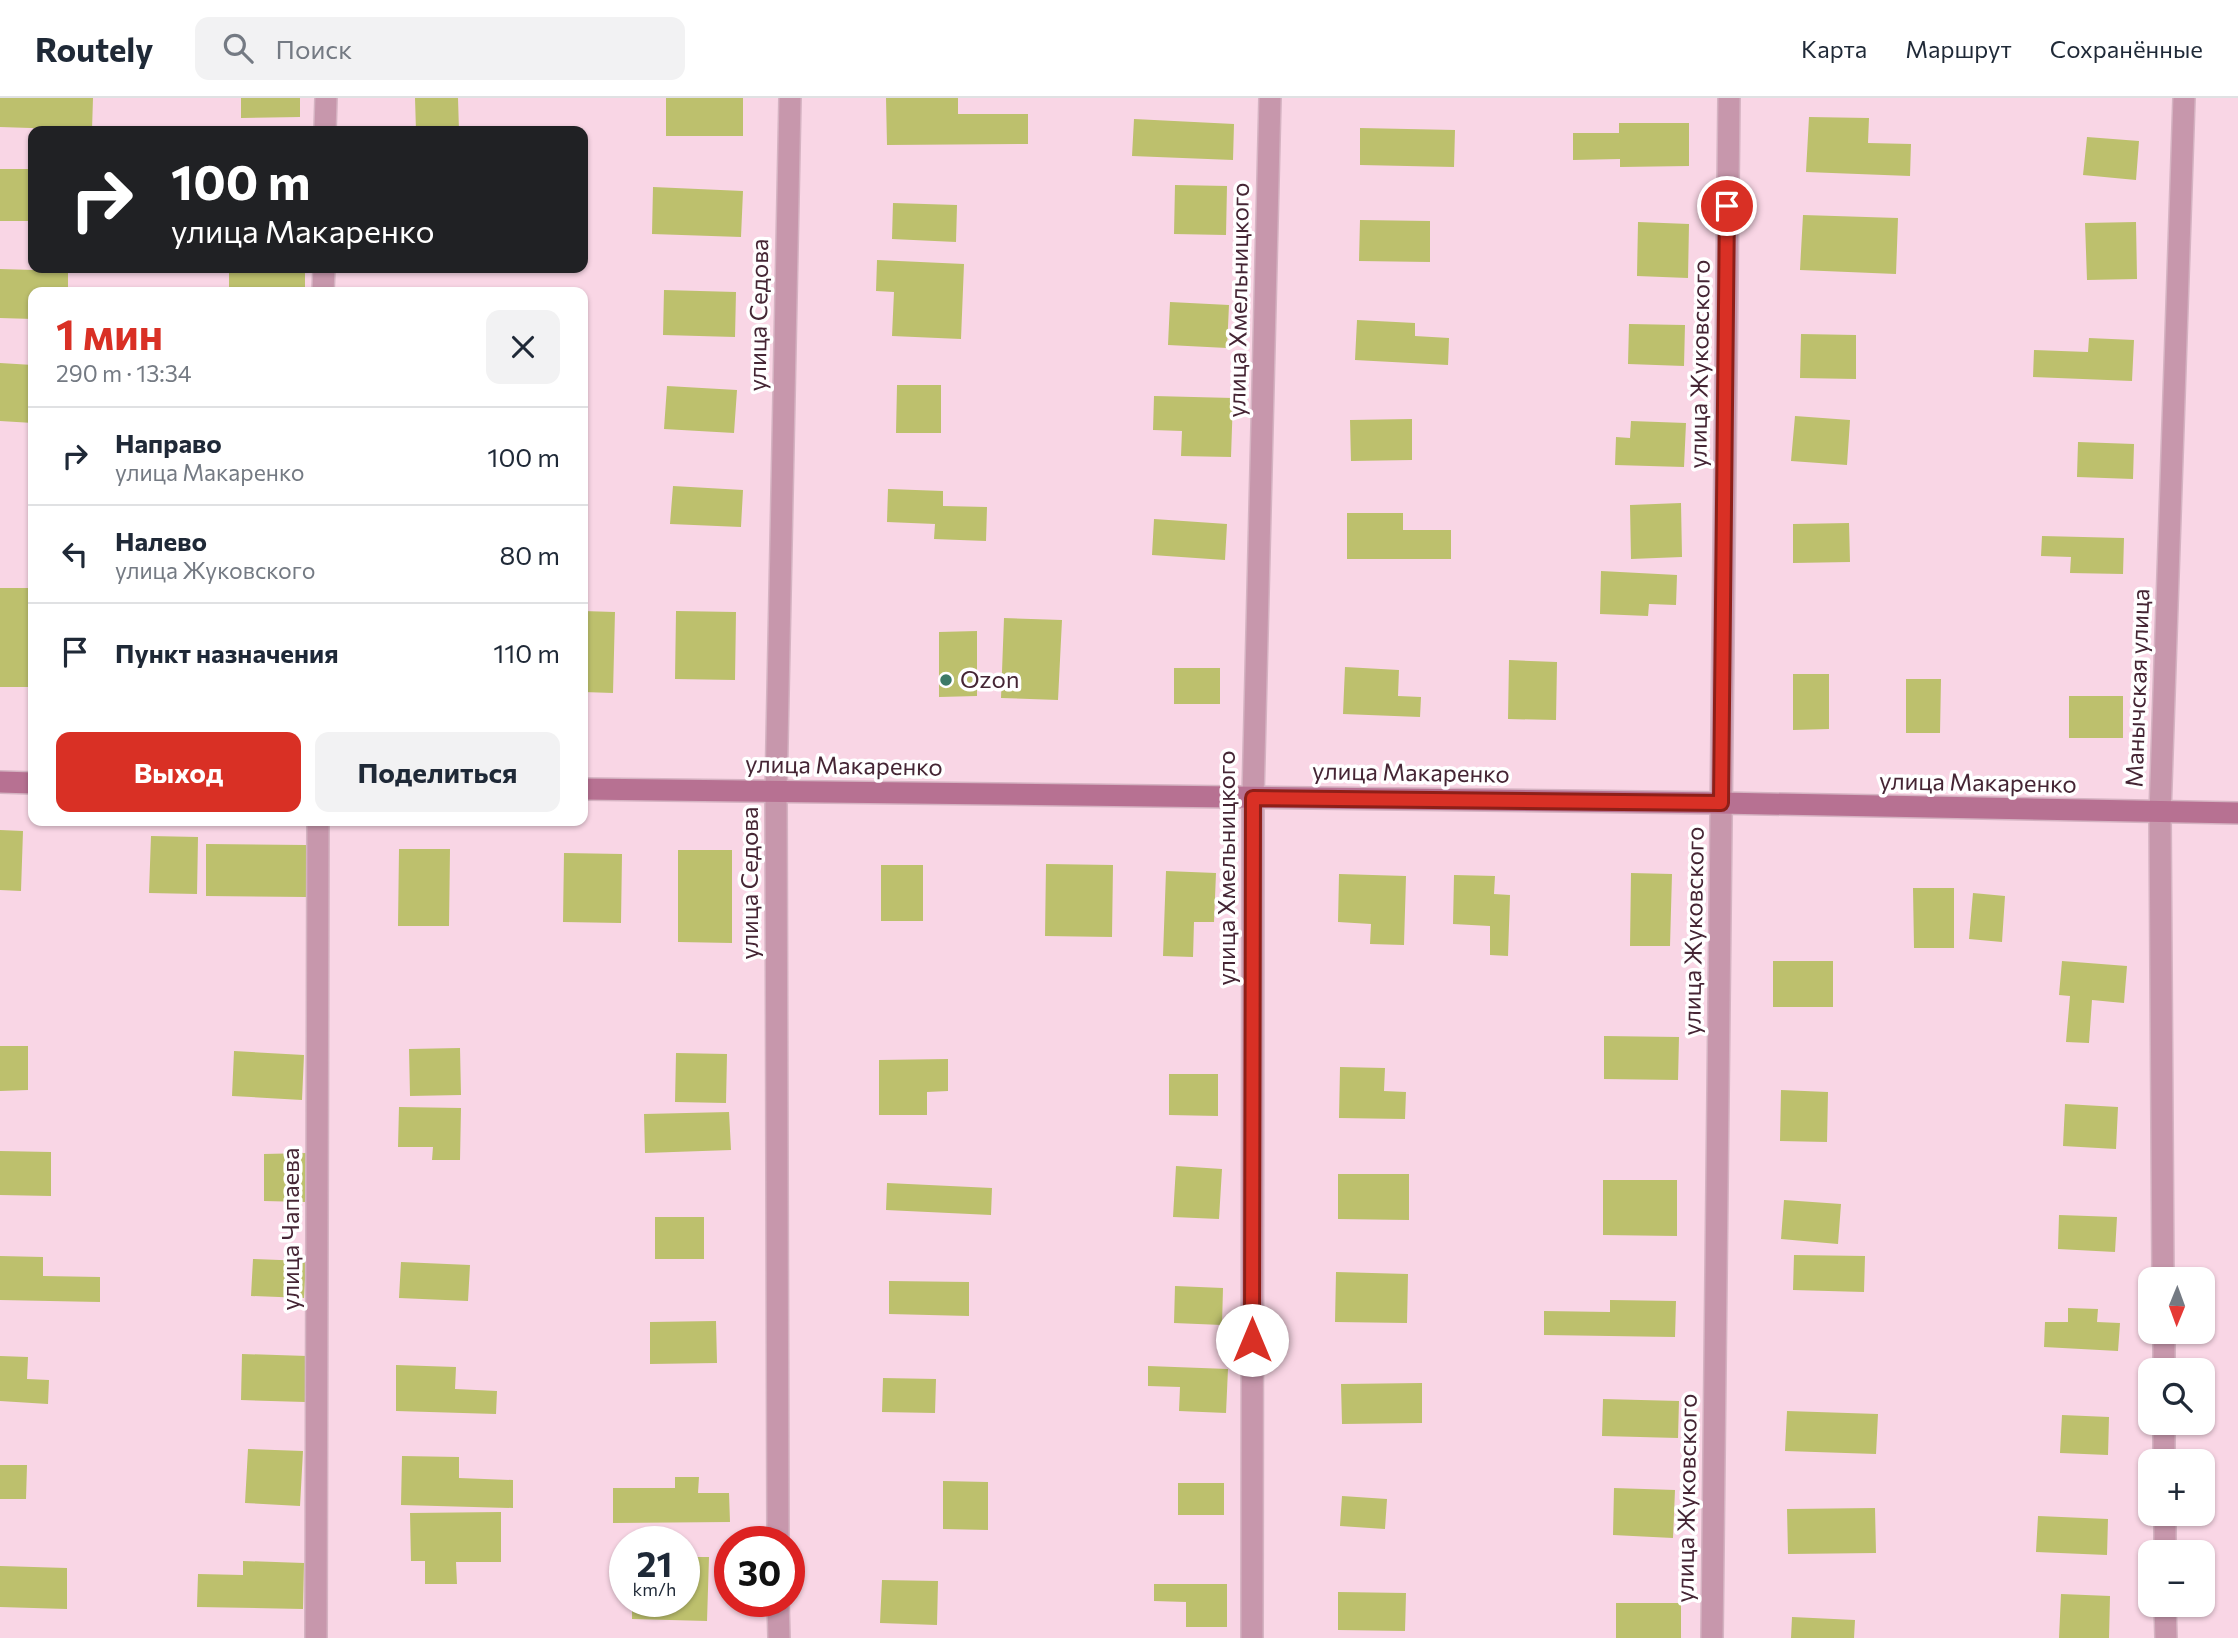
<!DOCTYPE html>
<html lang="ru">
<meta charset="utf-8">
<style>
:root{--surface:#fff;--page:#f2f2f3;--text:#1f2937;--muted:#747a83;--line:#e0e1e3;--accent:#d93025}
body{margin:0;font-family:Commissioner,sans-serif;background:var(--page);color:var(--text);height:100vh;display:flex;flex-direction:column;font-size:26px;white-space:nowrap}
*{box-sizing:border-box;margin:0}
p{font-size:23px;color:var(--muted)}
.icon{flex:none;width:38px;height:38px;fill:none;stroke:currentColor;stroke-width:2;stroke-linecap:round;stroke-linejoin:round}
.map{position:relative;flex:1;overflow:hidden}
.sheet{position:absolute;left:28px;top:189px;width:560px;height:539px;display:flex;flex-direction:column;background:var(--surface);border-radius:14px;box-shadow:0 2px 5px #0004}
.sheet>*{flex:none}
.hud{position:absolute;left:28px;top:28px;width:560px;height:147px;border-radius:14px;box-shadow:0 2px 5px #0004;background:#202124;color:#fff;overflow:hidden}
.needle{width:46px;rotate:181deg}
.tools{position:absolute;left:2138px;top:1169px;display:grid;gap:14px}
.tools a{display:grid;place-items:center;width:77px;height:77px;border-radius:14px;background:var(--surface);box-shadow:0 2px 5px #0004;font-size:35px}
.speed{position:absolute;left:609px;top:1428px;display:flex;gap:14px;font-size:35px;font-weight:700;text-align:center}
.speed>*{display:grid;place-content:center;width:91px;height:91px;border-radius:50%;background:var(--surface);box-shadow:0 2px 5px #0004;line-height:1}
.speed small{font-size:18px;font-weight:400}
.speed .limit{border:10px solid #d22;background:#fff;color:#111}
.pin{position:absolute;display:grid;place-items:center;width:60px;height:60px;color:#fff;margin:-30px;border:4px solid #fff;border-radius:50%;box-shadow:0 2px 7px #0007}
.me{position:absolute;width:77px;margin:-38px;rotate:0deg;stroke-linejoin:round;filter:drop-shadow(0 0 5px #0008)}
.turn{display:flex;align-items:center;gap:24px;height:147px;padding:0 28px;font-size:32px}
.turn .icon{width:91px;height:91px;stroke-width:2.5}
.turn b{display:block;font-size:49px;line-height:60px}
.round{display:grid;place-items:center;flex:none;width:74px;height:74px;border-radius:14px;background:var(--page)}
.summary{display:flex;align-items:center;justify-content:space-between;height:119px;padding:0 28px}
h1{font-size:42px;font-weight:700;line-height:52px;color:var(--accent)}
.primary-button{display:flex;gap:14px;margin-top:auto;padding:14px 28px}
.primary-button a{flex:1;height:80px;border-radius:14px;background:var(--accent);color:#fff;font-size:28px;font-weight:700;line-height:80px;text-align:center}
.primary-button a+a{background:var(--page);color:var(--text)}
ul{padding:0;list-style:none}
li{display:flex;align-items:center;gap:21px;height:98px;padding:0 28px;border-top:2px solid var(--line)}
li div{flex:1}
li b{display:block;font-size:26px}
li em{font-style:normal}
header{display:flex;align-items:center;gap:42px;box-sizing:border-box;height:98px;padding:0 35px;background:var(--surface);border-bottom:2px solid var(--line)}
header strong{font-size:33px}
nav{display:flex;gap:38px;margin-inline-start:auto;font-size:24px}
.search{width:490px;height:63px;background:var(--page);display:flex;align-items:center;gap:18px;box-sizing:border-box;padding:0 24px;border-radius:14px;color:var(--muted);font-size:26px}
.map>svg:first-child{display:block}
.building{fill:#bdc06d}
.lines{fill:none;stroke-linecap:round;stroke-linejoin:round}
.street-casing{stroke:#d5b3c2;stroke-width:24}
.secondary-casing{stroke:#d5b3c2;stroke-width:24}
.street{stroke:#c797ac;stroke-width:21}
.secondary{stroke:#b77192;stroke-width:21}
.route-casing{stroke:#8d1f18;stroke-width:18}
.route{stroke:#d93025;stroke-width:12}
.poi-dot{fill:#3c7a67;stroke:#fff;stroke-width:2.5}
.labels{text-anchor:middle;stroke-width:7;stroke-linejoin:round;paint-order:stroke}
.street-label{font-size:24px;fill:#452534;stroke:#fff}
.poi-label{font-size:24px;fill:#452534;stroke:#fff;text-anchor:start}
</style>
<header>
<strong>Routely</strong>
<div class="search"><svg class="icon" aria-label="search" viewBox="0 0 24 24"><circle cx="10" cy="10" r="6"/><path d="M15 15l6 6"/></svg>Поиск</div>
<nav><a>Карта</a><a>Маршрут</a><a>Сохранённые</a></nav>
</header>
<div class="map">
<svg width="2238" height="1540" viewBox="0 0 2238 1540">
<rect width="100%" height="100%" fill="#f9d6e5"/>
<!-- building -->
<path class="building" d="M0,0H93L92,32L0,29Z
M241,0H300V19L241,20Z
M415,0H458L459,33H416Z
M666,0H743V38H666Z
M886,0H958V16H1028V46L887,47Z
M1809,19L1869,20L1868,45L1911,46L1910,78L1806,74Z
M1134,21L1234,26L1233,62L1132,58Z
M1619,25H1689V68L1620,69V61L1573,62V35H1619Z
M1360,30L1455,32L1454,69L1360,67Z
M2087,39L2139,43L2136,82L2083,77Z
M0,71H33V123H0Z
M1175,87L1227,88L1226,137L1174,136Z
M653,89L743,93L741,139L652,136Z
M893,105L957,107L956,144L892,141Z
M1803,117L1898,120L1896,176L1800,172Z
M1360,122L1430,123V164L1359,163Z
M1638,124L1689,126L1688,180L1637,178Z
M2136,124L2137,181L2087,182L2085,125Z
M877,162L964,166L961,241L892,238L894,194L876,193Z
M0,171L68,173V194H33V221L0,220Z
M229,172H305V194H229Z
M664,192L736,194L735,239L663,237Z
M1170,204L1229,207L1227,250L1168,247Z
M1357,222L1415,225V238L1449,240L1448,267L1355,262Z
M1629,226L1685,227L1684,268L1628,266Z
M1801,236L1856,237V281L1800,280Z
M2089,240L2134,242L2132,283L2033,279L2034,252L2088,254Z
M0,265L33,267V325L0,323Z
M897,287H941V335H896Z
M667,288L737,292L734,335L664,331Z
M1154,298L1233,300L1231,359L1181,358L1182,333L1153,332Z
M1795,318L1850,322L1847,367L1791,363Z
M1412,321V362L1351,363L1350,322Z
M1631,323L1686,325L1684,369L1615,367L1616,339L1630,340Z
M2078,344L2134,346L2133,381L2077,379Z
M673,388L743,392L741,429L670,426Z
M888,391L943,393V408L987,409L986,443L934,441L935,426L887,424Z
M1681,405L1682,459L1631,461L1630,407Z
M1347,415H1403V432H1451V461H1347Z
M1154,421L1227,426L1225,462L1152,457Z
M1849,425L1850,464L1793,465V426Z
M2042,438L2124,440L2123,476L2070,475L2071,459L2041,458Z
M1601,473L1677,477L1676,507L1649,506L1648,518L1600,516Z
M0,490H33V589H0Z
M583,513L615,514L613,595L583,594Z
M676,513L736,514L735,582L675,581Z
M1004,520L1062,522L1058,602L1001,600Z
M977,533V598L939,599V534Z
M1509,562L1557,564L1556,622L1508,621Z
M1345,569L1399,572L1398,598L1421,599L1420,619L1343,616Z
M1174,570H1220V606H1174Z
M1793,576H1829V631L1793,632Z
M1906,581H1941L1940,635H1906Z
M2069,598H2123V640H2069Z
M0,732L23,733L21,793L0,792Z
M151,738L198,739L197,796L149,795Z
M206,746L306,747V799L206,798Z
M399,751H450L449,828H398Z
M678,752H732V845L678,844Z
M564,755L622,756L621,825L563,824Z
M1046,766L1113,767L1112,839L1045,838Z
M881,767H923V823H881Z
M1166,773L1216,775L1214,824H1194L1193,859L1163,858Z
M1631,775L1672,776L1670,848H1630Z
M1339,776L1406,778L1404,847L1370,846L1371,826L1338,824Z
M1454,777L1495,778L1494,796L1510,797L1508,858L1490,857V828L1453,826Z
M1913,790H1954V850H1914Z
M1973,795L2005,798L2002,844L1969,841Z
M1773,863H1833V909H1773Z
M2062,863L2127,868L2124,905L2092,902L2089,945L2066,944L2070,898L2059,897Z
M1604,938L1679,939L1678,982L1604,981Z
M0,948H28V992L0,993Z
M460,950L461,997L410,998L409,951Z
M234,953L304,957L302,1002L232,998Z
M676,955L727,956L726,1005L675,1004Z
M948,961V993L927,994V1017H879V962Z
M1340,969L1385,970L1384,993L1406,994L1405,1021L1339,1020Z
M1169,976H1218V1018L1169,1017Z
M1781,992L1828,994L1827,1044L1780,1043Z
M2065,1006L2118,1009L2116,1051L2063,1048Z
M399,1009L461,1010L460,1062H432L433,1049H398Z
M729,1014L731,1052L645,1055L644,1016Z
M0,1053L51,1054V1098L0,1097Z
M306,1055L305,1104L264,1103V1056Z
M1176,1068L1222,1071L1219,1121L1173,1119Z
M1338,1076H1409V1122L1338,1121Z
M1603,1082H1677V1138L1603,1137Z
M887,1085L992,1090L991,1117L886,1112Z
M1784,1102L1841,1106L1838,1146L1781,1141Z
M2059,1117L2117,1119L2115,1154L2058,1151Z
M655,1119H704V1161H655Z
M1794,1157L1865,1158L1864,1194L1793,1192Z
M0,1158L43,1159V1178L100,1179V1204L0,1202Z
M253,1161L306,1163L304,1200L251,1198Z
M401,1164L470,1167L468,1203L399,1200Z
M1336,1174L1408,1176L1407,1225L1335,1224Z
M889,1183L969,1184V1218L889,1216Z
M1175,1188L1223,1190L1222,1227L1174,1225Z
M1610,1202L1676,1203L1675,1239L1544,1237V1213L1610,1214Z
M2068,1210L2098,1211L2097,1224L2120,1225L2118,1253L2044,1249L2045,1224H2068Z
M716,1223L717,1265L650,1266V1224Z
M242,1256L307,1258L305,1304L241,1302Z
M0,1258L28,1259L27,1281L49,1282L48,1306L0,1303Z
M396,1267L456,1269L455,1291L497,1293L496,1316L396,1313Z
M1148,1268L1228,1271L1226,1315L1179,1313L1180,1289L1148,1288Z
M883,1280L936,1281L935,1315L882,1314Z
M1422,1285V1325L1342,1326L1341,1286Z
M1603,1301L1679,1303L1678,1340L1602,1338Z
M1787,1313L1878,1316L1876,1356L1785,1353Z
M2062,1317L2109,1319L2108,1357L2060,1355Z
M248,1351L303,1353L300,1408L245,1405Z
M402,1358L459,1359V1380L513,1382V1410L401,1407Z
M0,1367H27L26,1401H0Z
M675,1379H699L698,1395H729L730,1424L613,1425V1390H675Z
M943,1383L988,1384V1432L943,1431Z
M1178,1385H1224V1417H1178Z
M1614,1390L1675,1392L1673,1440L1613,1437Z
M1342,1398L1387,1401L1385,1431L1340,1428Z
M1875,1410L1876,1455L1788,1456L1787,1411Z
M501,1414V1464H456L457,1486H425V1463H411L410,1415Z
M2038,1418L2108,1421L2107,1457L2036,1454Z
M684,1459H709L707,1523L632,1521V1503H684Z
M243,1463L304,1465L303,1511L197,1509L198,1476L243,1477Z
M0,1468L67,1470V1511L0,1509Z
M882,1482L938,1483L937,1527L880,1525Z
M1154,1486H1227V1529H1186V1504L1154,1503Z
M1338,1494L1406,1495L1405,1533L1338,1532Z
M2061,1496L2110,1498L2109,1540H2059Z
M1616,1505H1681V1540H1616Z
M1792,1519L1855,1522L1854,1540H1791Z"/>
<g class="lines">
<defs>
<path id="street" d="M325,33L326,0
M323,194L324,170
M2163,1181L2160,716L2184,0
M2164,1234V1272
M2164,1325V1363
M2165,1416V1454
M778,1444L776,694L790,0
M778,1503L779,1540
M2165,1507L2166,1540
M316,1540L318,723
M1252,1540L1253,700L1270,0
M1712,1540L1729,0"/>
<path id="secondary" d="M0,684L33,685
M583,691L1721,705L2238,715"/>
</defs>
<!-- street casing -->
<use href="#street" class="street-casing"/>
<!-- secondary casing -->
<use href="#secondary" class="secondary-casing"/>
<!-- street -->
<use href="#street" class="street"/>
<!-- secondary -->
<use href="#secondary" class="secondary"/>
</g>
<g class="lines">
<defs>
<path id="route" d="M1252,1242L1253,700L1721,705L1727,108"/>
</defs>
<!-- route casing -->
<use href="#route" class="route-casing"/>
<!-- route -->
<use href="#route" class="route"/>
</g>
<!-- markers -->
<circle class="poi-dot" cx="946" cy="582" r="7"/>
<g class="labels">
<!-- street labels -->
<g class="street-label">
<text transform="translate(1239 202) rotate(-89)" y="8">улица Хмельницкого</text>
<text transform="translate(759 217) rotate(-89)" y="8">улица Седова</text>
<text transform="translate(1700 266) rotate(-89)" y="8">улица Жуковского</text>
<text transform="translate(2138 590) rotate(-88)" y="8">Манычская улица</text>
<text transform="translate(844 668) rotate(1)" y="8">улица Макаренко</text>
<text transform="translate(1411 675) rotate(1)" y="8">улица Макаренко</text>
<text transform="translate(1978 685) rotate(1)" y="8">улица Макаренко</text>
<text transform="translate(1227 770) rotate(-90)" y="8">улица Хмельницкого</text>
<text transform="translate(750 785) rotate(-90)" y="8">улица Седова</text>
<text transform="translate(1694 833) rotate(-89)" y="8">улица Жуковского</text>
<text transform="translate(291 1131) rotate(-90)" y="8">улица Чапаева</text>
<text transform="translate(1687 1400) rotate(-89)" y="8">улица Жуковского</text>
</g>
<!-- poi labels -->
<g class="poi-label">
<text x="960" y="590">Ozon</text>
</g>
</g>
</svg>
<div class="tools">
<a><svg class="needle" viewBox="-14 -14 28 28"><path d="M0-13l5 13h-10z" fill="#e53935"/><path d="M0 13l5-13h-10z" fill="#747a83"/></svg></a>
<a><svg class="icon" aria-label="search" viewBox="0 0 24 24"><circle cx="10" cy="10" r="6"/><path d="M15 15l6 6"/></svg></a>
<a>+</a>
<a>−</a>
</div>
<div class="speed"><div>21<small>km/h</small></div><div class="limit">30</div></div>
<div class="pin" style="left:1727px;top:108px;background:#d93025"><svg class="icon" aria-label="arrive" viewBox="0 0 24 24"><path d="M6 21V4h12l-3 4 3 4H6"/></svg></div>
<svg class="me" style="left:1252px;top:1242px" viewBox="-20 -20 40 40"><circle r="19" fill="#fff"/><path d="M0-13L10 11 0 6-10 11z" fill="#d93025"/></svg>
<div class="hud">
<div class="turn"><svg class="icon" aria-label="right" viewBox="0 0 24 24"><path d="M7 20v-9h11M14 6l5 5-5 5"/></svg><div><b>100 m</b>улица Макаренко</div></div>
</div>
<section class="sheet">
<div class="summary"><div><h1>1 мин</h1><p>290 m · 13:34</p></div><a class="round"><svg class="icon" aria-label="close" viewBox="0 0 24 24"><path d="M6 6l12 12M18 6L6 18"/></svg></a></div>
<ul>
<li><svg class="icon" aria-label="right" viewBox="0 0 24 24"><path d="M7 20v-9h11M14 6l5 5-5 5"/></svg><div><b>Направо</b><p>улица Макаренко</p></div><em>100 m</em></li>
<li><svg class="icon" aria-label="left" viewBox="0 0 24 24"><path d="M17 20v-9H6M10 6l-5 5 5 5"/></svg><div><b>Налево</b><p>улица Жуковского</p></div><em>80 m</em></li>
<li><svg class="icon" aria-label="arrive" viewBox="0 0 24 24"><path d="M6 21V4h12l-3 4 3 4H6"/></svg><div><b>Пункт назначения</b></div><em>110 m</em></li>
</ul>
<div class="primary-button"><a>Выход</a><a>Поделиться</a></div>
</section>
</div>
